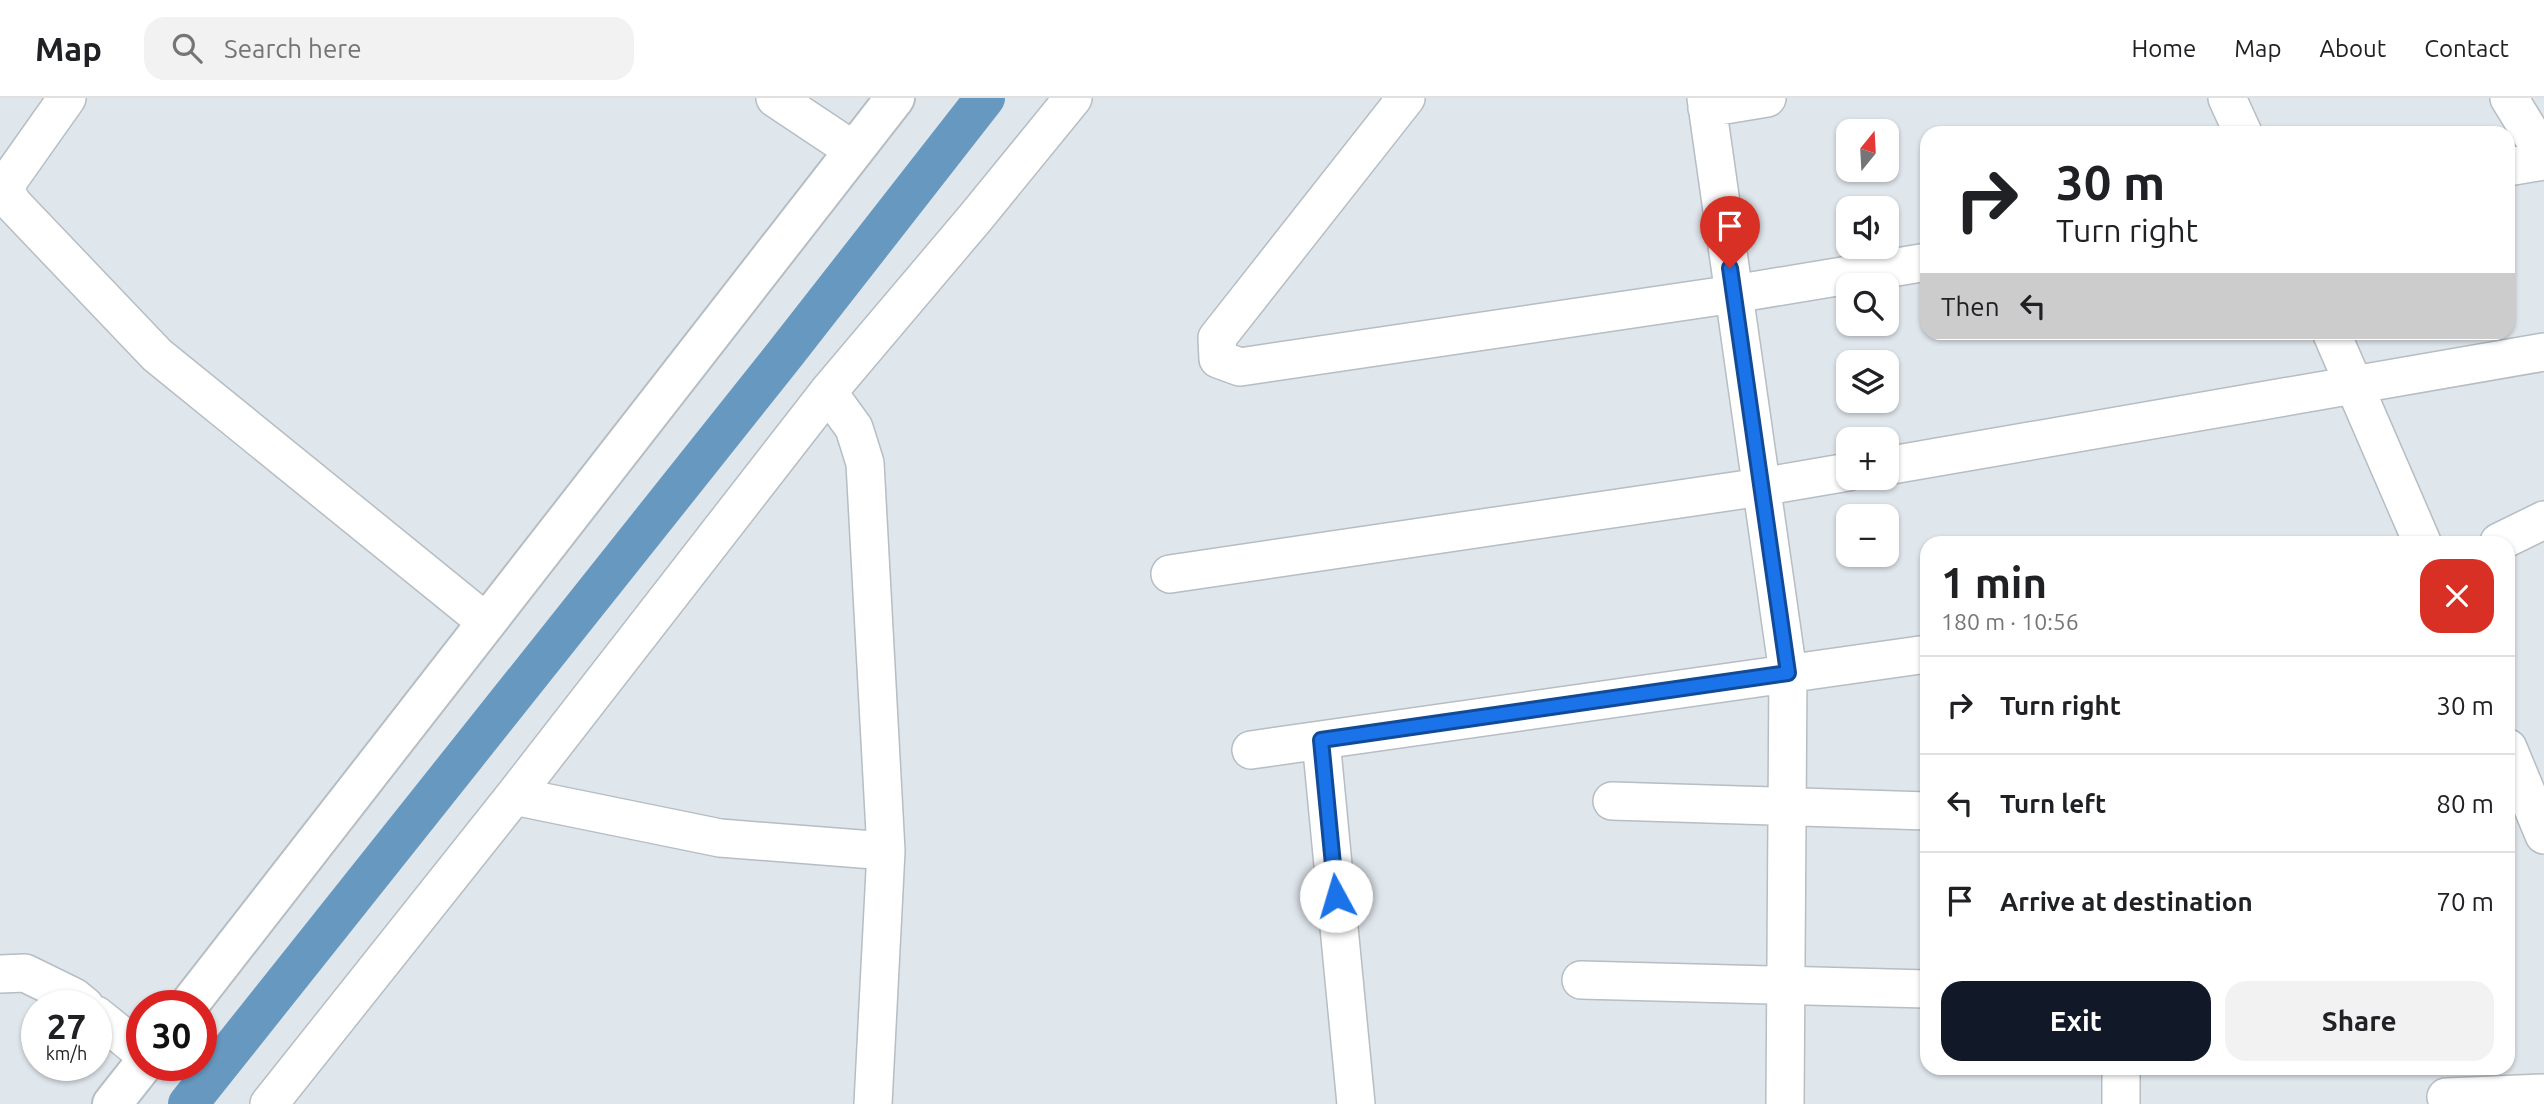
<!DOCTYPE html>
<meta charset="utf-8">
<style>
:root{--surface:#fff;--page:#f2f2f2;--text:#202124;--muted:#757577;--line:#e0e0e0;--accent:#111827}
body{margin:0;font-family:Ubuntu,sans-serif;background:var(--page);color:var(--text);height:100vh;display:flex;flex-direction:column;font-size:26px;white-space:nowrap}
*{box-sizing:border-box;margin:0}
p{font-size:23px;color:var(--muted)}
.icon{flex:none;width:38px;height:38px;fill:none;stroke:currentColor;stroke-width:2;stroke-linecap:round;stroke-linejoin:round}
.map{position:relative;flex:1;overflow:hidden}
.sheet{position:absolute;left:1920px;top:438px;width:595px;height:539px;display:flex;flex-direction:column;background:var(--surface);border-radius:21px;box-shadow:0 2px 5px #0004}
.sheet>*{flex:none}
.top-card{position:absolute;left:1920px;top:28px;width:595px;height:214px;border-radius:21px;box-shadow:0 2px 5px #0004;background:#fff;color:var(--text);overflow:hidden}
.needle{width:46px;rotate:18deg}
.buttons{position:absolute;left:1836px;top:21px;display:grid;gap:14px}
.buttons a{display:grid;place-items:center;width:63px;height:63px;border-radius:14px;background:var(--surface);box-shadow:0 2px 5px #0004;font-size:35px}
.speed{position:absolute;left:21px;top:892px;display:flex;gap:14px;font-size:35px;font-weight:700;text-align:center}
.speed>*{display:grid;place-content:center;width:91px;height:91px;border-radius:50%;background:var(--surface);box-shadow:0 2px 5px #0004;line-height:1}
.speed small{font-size:18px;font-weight:400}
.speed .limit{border:10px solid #d22;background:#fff;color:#111}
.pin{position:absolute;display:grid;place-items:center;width:60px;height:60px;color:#fff;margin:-72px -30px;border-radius:50% 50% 50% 0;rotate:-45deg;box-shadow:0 0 7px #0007}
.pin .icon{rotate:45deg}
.me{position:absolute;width:77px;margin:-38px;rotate:354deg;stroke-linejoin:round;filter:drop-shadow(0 0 5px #0008)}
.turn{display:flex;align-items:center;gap:24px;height:147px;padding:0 21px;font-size:32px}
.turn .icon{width:91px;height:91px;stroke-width:2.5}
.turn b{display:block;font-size:49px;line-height:60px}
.then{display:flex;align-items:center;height:66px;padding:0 21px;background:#0003;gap:14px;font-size:26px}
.round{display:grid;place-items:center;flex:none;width:74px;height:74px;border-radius:21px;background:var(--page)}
.headline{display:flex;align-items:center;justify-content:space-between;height:119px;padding:0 21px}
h1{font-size:42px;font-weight:600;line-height:52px}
.button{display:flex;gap:14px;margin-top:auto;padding:14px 21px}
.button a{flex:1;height:80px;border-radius:21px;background:var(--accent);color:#fff;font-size:28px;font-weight:600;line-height:80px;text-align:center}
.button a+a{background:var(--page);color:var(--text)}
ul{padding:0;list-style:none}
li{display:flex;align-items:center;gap:21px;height:98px;padding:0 21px;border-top:2px solid var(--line)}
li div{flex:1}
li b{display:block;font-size:26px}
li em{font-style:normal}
header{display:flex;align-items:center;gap:42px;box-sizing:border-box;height:98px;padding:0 35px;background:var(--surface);border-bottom:2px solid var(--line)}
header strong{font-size:33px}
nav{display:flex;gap:38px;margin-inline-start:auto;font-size:24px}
.search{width:490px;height:63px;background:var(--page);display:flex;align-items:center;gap:18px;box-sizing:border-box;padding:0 24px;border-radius:21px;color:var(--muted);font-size:26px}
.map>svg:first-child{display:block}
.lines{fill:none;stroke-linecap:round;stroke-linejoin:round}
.canal{stroke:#6698c0;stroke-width:40}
.minor-casing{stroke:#b6bdc3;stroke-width:40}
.tertiary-casing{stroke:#b6bdc3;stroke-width:42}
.minor{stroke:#fff;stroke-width:37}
.tertiary{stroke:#fff;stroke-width:38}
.route-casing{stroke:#114b97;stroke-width:18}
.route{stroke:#1a73e8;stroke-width:12}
</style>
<header>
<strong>Map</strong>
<div class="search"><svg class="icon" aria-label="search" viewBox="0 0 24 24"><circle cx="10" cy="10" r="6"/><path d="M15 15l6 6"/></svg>Search here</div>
<nav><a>Home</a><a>Map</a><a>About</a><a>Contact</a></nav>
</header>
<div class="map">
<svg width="2544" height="1006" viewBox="0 0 2544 1006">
<rect width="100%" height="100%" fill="#dfe6ec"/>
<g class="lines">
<!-- canal -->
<path class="canal" d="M188,1006L785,256L985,0"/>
<defs>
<path id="minor" d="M67,0L9,82L6,95L14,107L157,257L486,524
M775,0L853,52
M1406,0L1217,240L1218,261L1240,269L1734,196L1927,164
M1706,0L1788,575L1785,1006
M2227,0L2243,35
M2509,0L2544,57
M1707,10L1767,0
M2508,69L2544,63
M2331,234L2422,444
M828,294L854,330L865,365L886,753L873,1006
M1886,368L2544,254
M2499,444L2544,422
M1170,476L1761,389L1848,374
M1321,642L1356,1006
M2508,650L2544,737
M1251,652L1927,556
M514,698L720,740L886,753
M1612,703L1927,713
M0,876L25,875L74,899L85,908
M1581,882L1927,891
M96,917L142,954
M2446,999L2544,995
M269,1006L514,698L828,294L976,119L1073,0
M2121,1006V970"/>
<path id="tertiary" d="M188,908L895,0
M112,1006L142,968"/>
</defs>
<!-- minor casing -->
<use href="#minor" class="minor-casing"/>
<!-- tertiary casing -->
<use href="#tertiary" class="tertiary-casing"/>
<!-- minor -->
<use href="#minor" class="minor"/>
<!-- tertiary -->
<use href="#tertiary" class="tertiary"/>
</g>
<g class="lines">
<defs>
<path id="route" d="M1336,798L1321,642L1788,575L1730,170"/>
</defs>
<!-- route casing -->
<use href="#route" class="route-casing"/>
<!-- route -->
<use href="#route" class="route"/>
</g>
</svg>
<div class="buttons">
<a><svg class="needle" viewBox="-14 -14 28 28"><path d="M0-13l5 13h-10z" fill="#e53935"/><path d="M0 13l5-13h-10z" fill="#757577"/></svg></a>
<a><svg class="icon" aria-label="sound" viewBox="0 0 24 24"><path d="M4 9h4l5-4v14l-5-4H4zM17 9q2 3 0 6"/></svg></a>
<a><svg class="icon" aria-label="search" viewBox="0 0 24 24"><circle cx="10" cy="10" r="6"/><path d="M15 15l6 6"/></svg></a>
<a><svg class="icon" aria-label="layers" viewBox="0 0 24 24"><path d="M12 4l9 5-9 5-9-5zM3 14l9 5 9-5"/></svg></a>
<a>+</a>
<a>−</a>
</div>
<div class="speed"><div>27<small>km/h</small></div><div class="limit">30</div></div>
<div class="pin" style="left:1730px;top:170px;background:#d93025"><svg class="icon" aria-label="arrive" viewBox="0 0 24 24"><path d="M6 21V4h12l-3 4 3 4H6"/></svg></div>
<svg class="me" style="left:1336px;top:798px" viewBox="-20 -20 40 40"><circle r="19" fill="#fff"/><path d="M0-13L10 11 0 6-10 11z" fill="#1a73e8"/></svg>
<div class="top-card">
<div class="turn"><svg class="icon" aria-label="right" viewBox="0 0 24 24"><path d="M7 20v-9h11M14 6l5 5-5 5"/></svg><div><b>30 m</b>Turn right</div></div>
<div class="then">Then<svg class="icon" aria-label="left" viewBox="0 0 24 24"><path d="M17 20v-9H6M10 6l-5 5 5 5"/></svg></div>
</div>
<section class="sheet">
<div class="headline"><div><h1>1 min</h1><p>180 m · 10:56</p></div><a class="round" style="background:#d93025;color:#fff"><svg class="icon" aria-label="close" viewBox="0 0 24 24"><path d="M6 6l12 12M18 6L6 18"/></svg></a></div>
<ul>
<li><svg class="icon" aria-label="right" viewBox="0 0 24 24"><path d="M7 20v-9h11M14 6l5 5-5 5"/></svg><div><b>Turn right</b></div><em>30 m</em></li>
<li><svg class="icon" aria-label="left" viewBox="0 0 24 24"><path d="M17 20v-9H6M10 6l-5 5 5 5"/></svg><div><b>Turn left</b></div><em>80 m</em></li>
<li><svg class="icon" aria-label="arrive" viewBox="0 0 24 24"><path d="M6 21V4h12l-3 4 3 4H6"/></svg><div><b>Arrive at destination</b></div><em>70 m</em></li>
</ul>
<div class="button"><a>Exit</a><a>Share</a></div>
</section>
</div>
